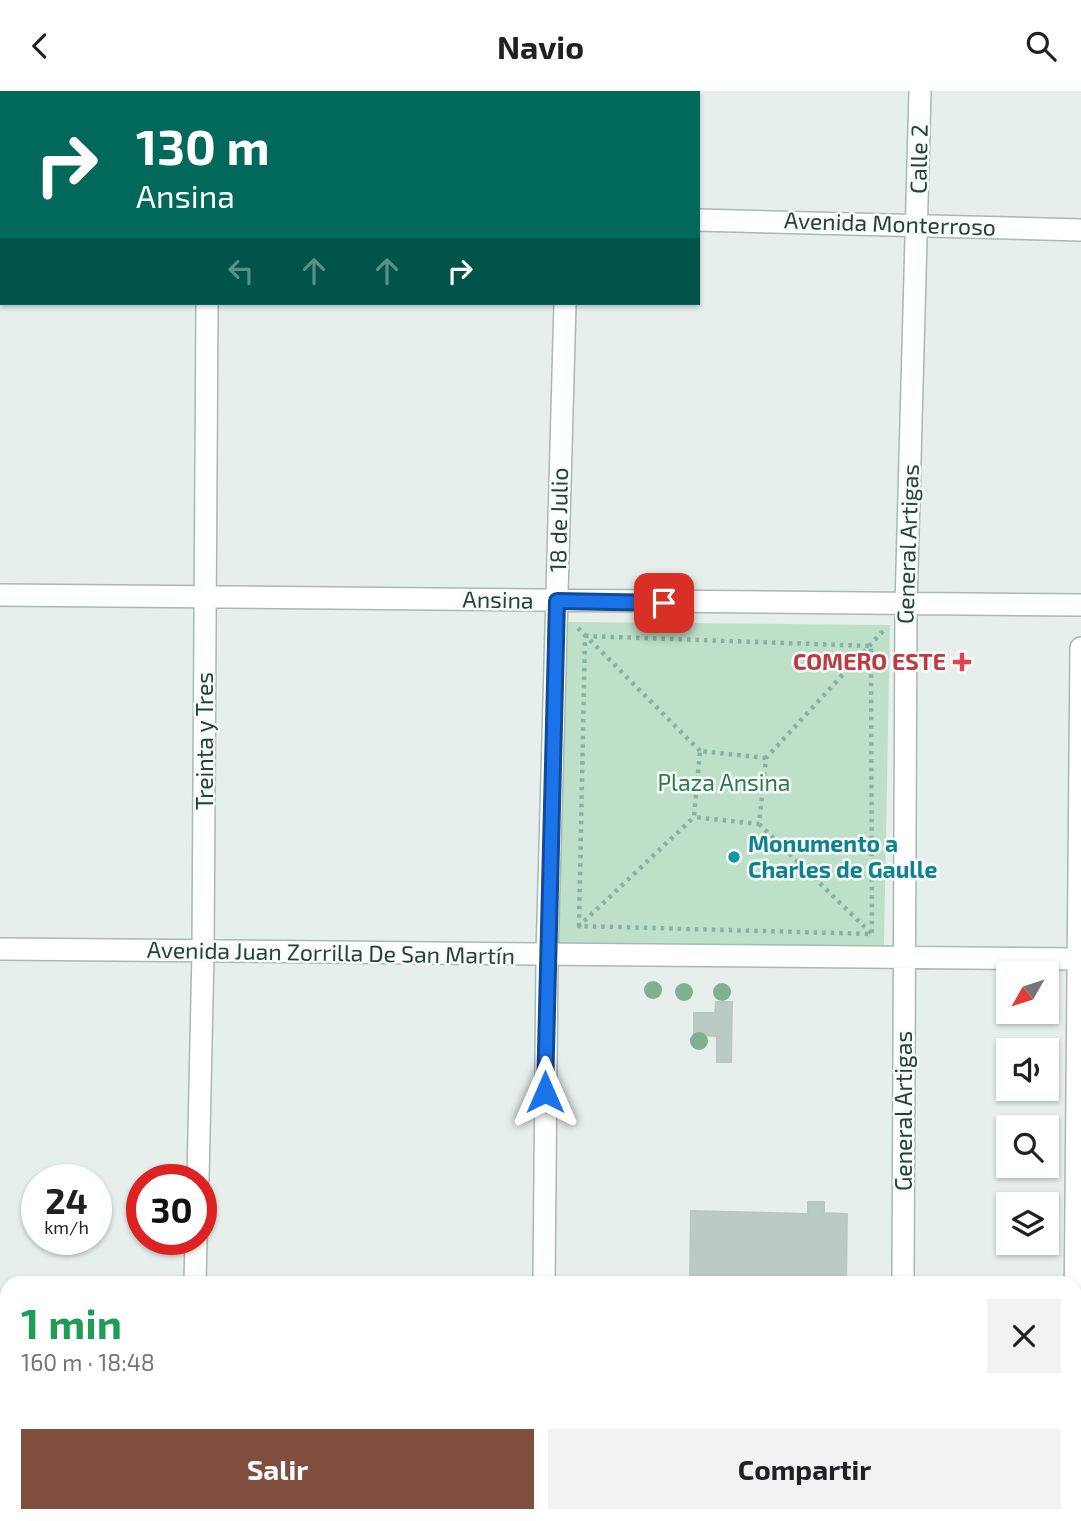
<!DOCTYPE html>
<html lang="es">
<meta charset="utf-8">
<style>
:root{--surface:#fff;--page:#f2f2f2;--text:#202124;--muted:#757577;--accent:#7f4e3f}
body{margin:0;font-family:"Exo 2",sans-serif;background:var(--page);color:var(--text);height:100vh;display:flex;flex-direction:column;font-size:26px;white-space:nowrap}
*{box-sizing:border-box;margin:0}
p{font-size:23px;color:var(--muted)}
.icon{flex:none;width:38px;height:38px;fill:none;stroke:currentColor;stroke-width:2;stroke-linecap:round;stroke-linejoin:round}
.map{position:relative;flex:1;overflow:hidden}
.drawer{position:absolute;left:0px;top:1185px;width:1082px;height:247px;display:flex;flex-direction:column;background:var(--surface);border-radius:21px 21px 0 0;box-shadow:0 2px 5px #0004}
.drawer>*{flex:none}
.banner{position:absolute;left:0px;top:0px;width:700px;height:214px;box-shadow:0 2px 5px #0004;background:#00695c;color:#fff;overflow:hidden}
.needle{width:46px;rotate:231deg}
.tools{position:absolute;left:996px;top:870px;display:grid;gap:14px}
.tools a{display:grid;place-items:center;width:63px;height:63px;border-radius:0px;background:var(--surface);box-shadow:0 2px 5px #0004;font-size:35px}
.speed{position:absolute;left:21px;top:1073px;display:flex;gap:14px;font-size:35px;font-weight:700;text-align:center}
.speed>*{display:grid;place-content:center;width:91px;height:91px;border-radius:50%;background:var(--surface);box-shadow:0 2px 5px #0004;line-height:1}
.speed small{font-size:18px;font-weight:400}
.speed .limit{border:10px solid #d22;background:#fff;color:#111}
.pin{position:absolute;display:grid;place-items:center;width:60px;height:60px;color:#fff;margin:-30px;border-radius:14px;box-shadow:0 4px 10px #0006}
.me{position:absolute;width:77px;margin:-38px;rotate:0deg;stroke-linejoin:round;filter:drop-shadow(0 0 5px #0008)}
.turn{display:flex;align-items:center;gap:24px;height:147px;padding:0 21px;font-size:32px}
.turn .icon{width:91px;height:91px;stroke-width:2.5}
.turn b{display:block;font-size:49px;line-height:60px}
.lanes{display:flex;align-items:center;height:66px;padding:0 21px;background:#0003;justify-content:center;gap:35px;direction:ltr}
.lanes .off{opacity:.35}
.round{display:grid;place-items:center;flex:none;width:74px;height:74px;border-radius:0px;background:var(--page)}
.head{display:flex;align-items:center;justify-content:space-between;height:119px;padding:0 21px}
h1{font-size:42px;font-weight:700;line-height:52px;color:#1e9e55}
.action{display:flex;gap:14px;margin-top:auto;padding:14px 21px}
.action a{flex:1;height:80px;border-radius:0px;background:var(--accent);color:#fff;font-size:28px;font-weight:700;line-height:80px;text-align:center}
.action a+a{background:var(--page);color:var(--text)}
header{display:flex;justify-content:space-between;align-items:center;height:91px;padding:0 21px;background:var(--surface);font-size:32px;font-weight:700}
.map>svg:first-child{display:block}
.built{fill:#d4dfda}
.green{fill:#bfe0c8}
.building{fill:#bbcac4;stroke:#b8c9c2;stroke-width:2}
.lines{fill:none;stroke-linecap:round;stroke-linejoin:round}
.minor-casing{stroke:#a8b8b2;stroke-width:24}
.tertiary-casing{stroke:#a8b8b2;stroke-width:24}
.path{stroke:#86b3a5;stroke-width:4.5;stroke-dasharray:3.5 5;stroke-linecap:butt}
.minor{stroke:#fff;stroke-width:21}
.tertiary{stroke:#fff;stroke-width:21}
.tree{fill:#80af93}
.route-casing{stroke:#114b97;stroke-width:18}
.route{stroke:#1a73e8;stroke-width:12}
.health-dot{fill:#e0444e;stroke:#f7fbf9;stroke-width:2.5}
.culture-dot{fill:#0f9aa8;stroke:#f7fbf9;stroke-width:2.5}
.labels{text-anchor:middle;stroke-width:5;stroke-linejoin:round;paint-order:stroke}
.street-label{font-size:23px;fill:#24423a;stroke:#f7fbf9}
.health-label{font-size:23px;font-weight:bold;fill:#be3a42;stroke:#f7fbf9;text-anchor:end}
.park-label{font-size:23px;fill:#2d7a4b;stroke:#f7fbf9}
.culture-label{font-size:23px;font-weight:bold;fill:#0d838f;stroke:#f7fbf9;text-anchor:start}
</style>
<header><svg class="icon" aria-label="back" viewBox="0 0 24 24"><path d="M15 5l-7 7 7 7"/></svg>Navio<svg class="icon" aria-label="search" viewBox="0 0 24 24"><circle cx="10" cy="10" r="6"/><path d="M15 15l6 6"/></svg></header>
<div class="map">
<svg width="1081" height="1430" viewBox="0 0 1081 1430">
<rect width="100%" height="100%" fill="#e6efeb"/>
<!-- built -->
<path class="built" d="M924,1424L1061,1425V1430H924Z"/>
<!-- green -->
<path class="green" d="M567,531L890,534L884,854H559Z"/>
<!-- building -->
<path class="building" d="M716,911H732L731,971H717V945L694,944V922H715Z
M808,1111H824V1122L847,1123L846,1192H690L691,1120L808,1123Z
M948,1424H982V1430H948Z"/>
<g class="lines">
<defs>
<path id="minor" d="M210,2L211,0
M570,2V0
M0,504L1081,514
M0,858L1081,868
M198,1088L203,861L207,212
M195,1192L196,1148
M544,1192L547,865L565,212
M903,1192L906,515L920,0
M0,1239L7,1240
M1074,1336L1081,557
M190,1430V1424
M540,1430V1424
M902,1430V1424
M1073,1430V1424"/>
<path id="tertiary" d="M0,123H2
M698,129L1081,139"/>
</defs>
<!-- minor casing -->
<use href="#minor" class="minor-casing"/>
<!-- tertiary casing -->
<use href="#tertiary" class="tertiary-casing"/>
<!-- path -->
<path class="path" d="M578,537L700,660
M585,545L871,555L872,843L579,835Z
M766,667L700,660L694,726L759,733L766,667L883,540
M759,733L873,844
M578,836L694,726"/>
<!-- minor -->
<use href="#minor" class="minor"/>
<!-- tertiary -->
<use href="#tertiary" class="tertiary"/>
</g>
<!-- trees -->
<g class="tree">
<circle cx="653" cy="899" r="9"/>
<circle cx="684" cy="901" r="9"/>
<circle cx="722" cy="901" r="9"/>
<circle cx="699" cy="950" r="9"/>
</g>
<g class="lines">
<defs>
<path id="route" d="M545,1001L557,510L664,512"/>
</defs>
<!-- route casing -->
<use href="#route" class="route-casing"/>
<!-- route -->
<use href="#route" class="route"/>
</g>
<!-- markers -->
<path class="health-dot" d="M958.5 560.5h7v7h7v7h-7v7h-7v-7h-7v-7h7z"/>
<circle class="culture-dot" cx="734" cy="766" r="7"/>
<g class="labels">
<!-- street labels -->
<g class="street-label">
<text transform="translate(919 68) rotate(-89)" y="8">Calle 2</text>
<text transform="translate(890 133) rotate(2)" y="8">Avenida Monterroso</text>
<text transform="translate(559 429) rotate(-89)" y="8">18 de Julio</text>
<text transform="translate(908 453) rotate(-88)" y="8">General Artigas</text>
<text transform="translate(498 509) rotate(1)" y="8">Ansina</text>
<text transform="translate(205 650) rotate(-90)" y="8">Treinta y Tres</text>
<text transform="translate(331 862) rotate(1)" y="8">Avenida Juan Zorrilla De San Martín</text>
<text transform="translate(904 1020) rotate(-90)" y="8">General Artigas</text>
</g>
<!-- health labels -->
<g class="health-label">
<text x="946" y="579">COMERO ESTE</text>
</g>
<!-- park labels -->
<g class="park-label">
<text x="724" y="700">Plaza Ansina</text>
</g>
<!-- culture labels -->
<g class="culture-label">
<text x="748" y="761">Monumento a<tspan x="748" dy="26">Charles de Gaulle</tspan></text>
</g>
</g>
</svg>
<div class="tools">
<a><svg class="needle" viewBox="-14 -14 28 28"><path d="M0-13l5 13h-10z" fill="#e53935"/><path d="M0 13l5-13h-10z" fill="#757577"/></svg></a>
<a><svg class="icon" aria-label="sound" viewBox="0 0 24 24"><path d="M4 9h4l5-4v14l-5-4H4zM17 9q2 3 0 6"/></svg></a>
<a><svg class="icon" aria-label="search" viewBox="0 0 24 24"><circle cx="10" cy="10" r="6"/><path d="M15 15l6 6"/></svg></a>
<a><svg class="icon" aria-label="layers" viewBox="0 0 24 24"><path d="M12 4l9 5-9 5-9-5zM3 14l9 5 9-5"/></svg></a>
</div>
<div class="speed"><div>24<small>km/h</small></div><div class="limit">30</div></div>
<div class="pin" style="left:664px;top:512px;background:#d93025"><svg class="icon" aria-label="arrive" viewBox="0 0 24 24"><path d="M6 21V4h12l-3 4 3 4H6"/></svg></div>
<svg class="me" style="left:545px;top:1001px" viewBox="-20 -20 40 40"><path d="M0-17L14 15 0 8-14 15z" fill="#1a73e8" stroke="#fff" stroke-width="4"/></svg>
<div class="banner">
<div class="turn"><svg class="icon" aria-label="right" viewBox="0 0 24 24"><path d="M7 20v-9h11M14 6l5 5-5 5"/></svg><div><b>130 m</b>Ansina</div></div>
<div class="lanes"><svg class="icon off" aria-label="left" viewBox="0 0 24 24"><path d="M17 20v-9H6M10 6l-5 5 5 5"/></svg><svg class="icon off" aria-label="ahead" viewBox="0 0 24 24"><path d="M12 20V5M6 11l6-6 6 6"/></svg><svg class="icon off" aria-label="ahead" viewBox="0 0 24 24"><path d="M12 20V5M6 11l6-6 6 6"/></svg><svg class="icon" aria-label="right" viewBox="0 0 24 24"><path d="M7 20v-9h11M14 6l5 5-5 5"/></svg></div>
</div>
<section class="drawer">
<div class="head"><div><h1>1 min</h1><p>160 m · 18:48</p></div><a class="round"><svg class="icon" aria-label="close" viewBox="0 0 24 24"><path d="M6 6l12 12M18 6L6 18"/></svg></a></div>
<div class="action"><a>Salir</a><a>Compartir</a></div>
</section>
</div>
